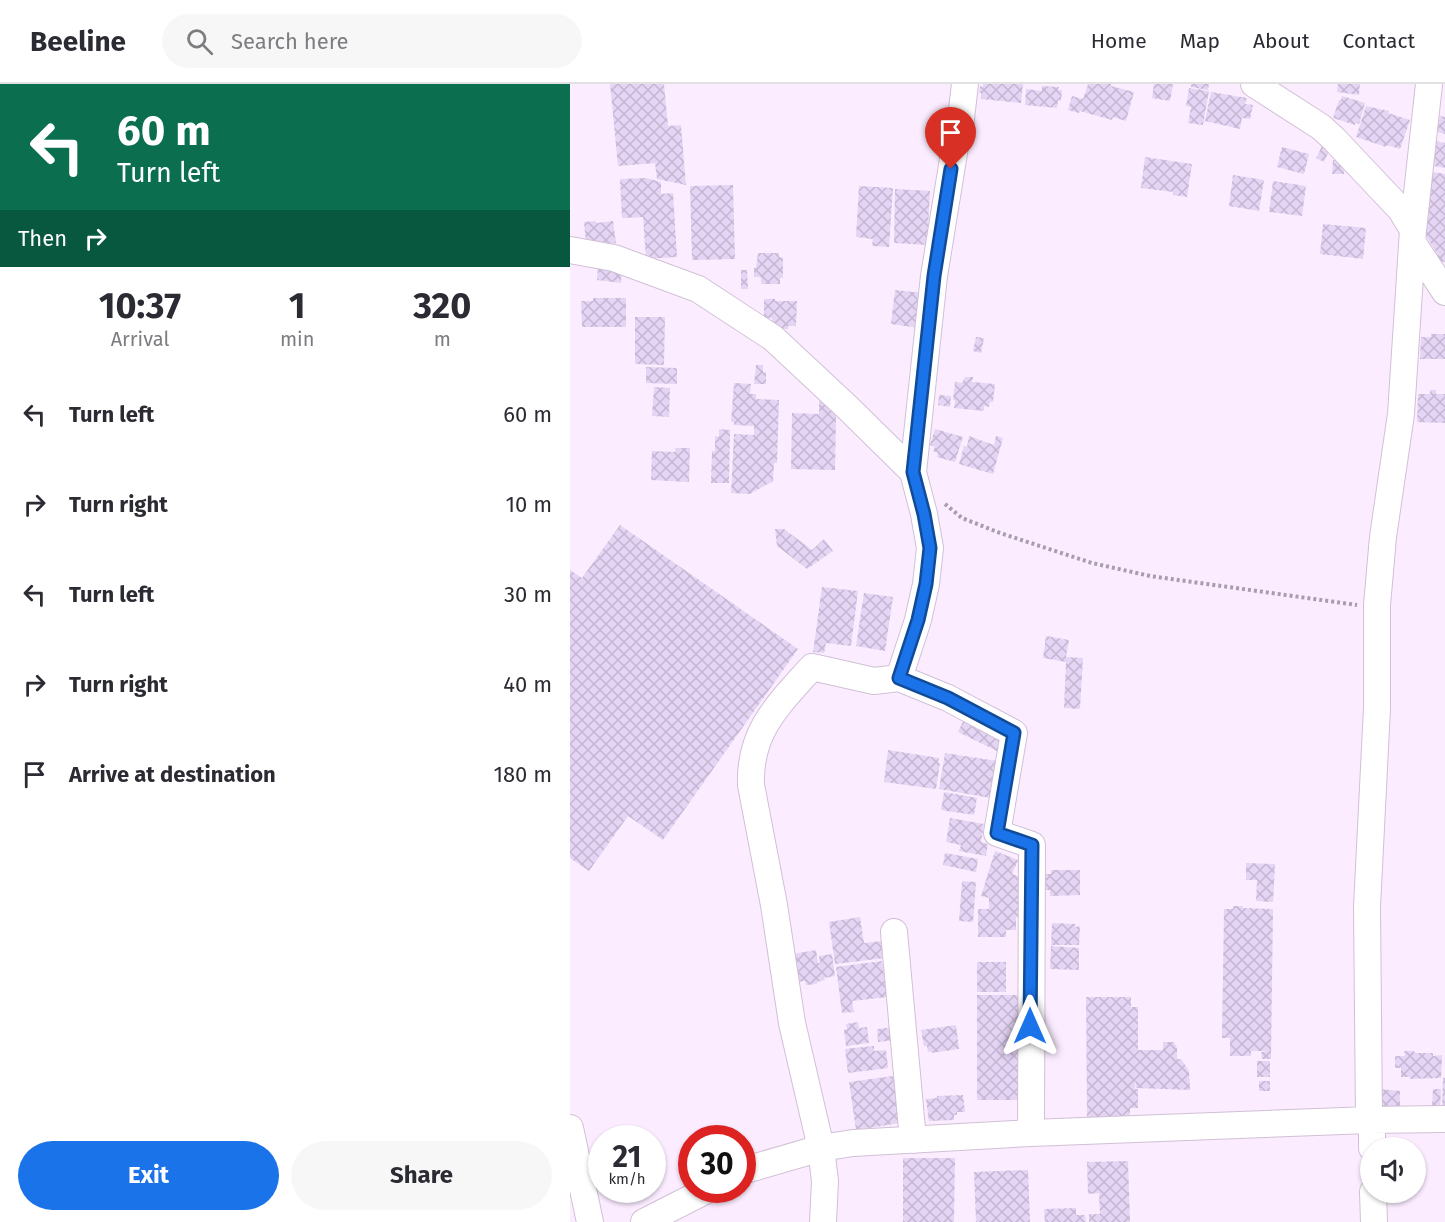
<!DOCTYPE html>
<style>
:root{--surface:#fff;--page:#f7f7f7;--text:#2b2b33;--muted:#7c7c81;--line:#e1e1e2;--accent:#1a73e8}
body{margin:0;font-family:"Fira Sans",sans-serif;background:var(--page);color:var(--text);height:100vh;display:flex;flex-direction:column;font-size:22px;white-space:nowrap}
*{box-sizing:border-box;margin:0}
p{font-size:20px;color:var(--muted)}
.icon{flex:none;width:33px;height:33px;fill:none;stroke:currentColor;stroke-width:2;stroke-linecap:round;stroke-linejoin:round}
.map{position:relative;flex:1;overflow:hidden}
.details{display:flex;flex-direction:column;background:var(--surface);width:570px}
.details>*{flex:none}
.banner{background:#0b6e4f;color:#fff;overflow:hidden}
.controls{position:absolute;left:790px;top:1053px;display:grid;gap:12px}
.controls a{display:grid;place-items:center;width:66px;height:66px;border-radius:50%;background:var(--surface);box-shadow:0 2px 4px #0004;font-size:30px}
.speed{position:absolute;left:18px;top:1041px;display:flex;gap:12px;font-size:30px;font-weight:700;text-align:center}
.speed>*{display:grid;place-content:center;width:78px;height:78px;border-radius:50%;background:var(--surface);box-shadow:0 2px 4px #0004;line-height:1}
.speed small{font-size:15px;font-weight:400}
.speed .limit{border:9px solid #d22;background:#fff;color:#111}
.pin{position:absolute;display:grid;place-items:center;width:51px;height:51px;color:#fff;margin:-62px -26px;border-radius:50% 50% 50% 0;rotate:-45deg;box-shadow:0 0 6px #0007}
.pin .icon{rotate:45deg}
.me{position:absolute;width:66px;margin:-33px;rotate:0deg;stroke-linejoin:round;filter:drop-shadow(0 0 4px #0008)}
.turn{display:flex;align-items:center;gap:21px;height:126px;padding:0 18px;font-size:27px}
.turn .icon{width:78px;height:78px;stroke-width:2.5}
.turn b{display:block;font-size:42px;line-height:51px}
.then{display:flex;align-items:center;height:57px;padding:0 18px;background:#0003;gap:12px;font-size:22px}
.eta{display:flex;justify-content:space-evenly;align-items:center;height:102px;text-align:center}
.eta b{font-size:36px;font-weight:700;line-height:42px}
.button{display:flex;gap:12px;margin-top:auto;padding:12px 18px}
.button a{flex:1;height:69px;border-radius:36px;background:var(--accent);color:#fff;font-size:24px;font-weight:700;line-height:69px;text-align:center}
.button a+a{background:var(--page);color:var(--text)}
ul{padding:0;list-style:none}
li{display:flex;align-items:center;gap:18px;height:90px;padding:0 18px}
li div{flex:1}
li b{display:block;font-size:22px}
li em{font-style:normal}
header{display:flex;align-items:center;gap:36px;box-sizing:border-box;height:84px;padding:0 30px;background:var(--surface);border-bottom:2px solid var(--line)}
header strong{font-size:28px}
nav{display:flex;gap:33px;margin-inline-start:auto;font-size:21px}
.search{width:420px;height:54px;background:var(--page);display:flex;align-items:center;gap:15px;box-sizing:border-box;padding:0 21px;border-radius:33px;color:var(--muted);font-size:22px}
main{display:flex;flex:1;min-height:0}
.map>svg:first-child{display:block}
.building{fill:url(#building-cross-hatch)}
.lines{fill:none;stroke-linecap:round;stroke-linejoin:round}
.minor-casing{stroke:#d1c0d6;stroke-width:28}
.path{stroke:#a89dac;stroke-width:4;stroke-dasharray:3 3;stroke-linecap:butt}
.minor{stroke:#fff;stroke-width:26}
.route-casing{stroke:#114b97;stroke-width:15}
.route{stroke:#1a73e8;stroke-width:10}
</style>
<header>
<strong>Beeline</strong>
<div class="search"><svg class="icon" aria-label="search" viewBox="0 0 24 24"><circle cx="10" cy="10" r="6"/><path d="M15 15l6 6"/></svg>Search here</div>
<nav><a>Home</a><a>Map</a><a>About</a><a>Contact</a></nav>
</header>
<main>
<section class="details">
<div class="banner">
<div class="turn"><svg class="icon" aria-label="left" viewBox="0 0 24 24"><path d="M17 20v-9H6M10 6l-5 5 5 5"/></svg><div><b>60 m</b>Turn left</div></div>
<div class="then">Then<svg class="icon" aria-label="right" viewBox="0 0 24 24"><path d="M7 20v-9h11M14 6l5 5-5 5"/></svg></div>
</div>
<div class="eta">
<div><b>10:37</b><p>Arrival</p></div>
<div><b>1</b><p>min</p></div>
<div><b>320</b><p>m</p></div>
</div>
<ul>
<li><svg class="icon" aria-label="left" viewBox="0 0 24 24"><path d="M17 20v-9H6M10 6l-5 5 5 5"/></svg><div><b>Turn left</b></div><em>60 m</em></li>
<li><svg class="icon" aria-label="right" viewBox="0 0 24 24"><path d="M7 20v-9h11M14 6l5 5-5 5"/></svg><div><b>Turn right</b></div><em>10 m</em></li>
<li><svg class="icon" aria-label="left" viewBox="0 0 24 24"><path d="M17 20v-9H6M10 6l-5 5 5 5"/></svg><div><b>Turn left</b></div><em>30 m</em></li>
<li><svg class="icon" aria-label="right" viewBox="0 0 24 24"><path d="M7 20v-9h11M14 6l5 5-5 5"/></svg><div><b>Turn right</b></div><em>40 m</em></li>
<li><svg class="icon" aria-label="arrive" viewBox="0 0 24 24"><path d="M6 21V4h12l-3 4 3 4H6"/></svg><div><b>Arrive at destination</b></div><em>180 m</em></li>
</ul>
<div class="button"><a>Exit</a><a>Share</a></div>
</section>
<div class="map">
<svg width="875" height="1138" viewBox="0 0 875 1138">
<defs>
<pattern id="building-cross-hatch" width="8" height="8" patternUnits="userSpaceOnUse" patternTransform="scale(1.5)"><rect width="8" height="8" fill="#e5d5f5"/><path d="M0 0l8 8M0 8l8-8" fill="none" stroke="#c4b6d2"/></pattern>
</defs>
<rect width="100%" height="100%" fill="#fbedff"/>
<!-- building -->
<path class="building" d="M40,0H94L98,42L111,41L116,101L87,95L85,79L48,82Z
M413,0H453L451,19L411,15V9H409L410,2L413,3Z
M518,0H541V2L564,8L556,37L543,33L542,36L510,27L509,29L498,26L502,12L513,15Z
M584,0H603L600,17L582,14Z
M621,0H639L638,6L621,3Z
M768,0H790L789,11L767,8Z
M472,2L489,3L488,6H492L491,17L488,16L487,24L455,21L456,5L472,7Z
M619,4L639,7L633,41L618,39L621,23L616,22Z
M641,8L677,14L675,20L683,21L680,35L672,34L670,45L635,37Z
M772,12L795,19L789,40L786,39L785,41L763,34L769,16H771Z
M796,22L819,27L818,29L840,36L830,65L817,61L816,63L786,53Z
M870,32L875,33V50L867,48Z
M866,57L875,59V84L864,82L865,78H862Z
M754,58L761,62L754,78L746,74Z
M712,63L739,70L734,90L707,83Z
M575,73L622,80L617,113L603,111V108L571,104Z
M763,76L775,77L774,90H762Z
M862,88L875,90V178L867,177L868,171L855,150Z
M663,91L694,96L689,127L659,122Z
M76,94L91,98V110L103,109L107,173L76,175L73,133L52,134L50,95Z
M703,97L736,102L732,132L699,128Z
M163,101L165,175L122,176L120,102Z
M289,102L323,104L319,163L302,162L303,155L286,153Z
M325,105L360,107L357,161L324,159Z
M26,137V139L43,137L46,159L18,162L16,159L14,138Z
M753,140L796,144L793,175L750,170Z
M188,169H209V173L213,174V194H210V200H191V193H184V184H186Z
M28,181L52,184L51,199L27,196Z
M171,186H177L178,205H171Z
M325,206L353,209L349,244L321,240Z
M23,214H56V243H12L11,217H23Z
M194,215H205V217H227L226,242H218V245H202V234H194Z
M65,233H95L94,281L65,280Z
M861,250H875V275H850L851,253H861Z
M406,253L414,254L411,269L403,267Z
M186,281H193V288H196V300H184Z
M76,283L107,284V300L76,299Z
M395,293H403L402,298L425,300L423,318H420L419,323L414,322V327L384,324L385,316H383L385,298L392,299Z
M164,299L181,300L180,310H186V315L209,316L207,379H204L203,397L180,410L161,409L164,350L184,351V342L164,341V338H161Z
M84,303L100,304L99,333L82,332Z
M860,306H866V310H875V339L847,338L848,310H860Z
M369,311L381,312L380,323L368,321Z
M249,317H263L268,331H266L265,386L221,385L222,329L249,330Z
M149,345L160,346L159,399H141L142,367H145V352L149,353Z
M365,345L393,353L385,378L367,373L368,369L363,367L365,363L360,361Z
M399,352L424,361L426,352L433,354L423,390L389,380L394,362L397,363Z
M105,364H120L119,398L81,396L82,367L105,368Z
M50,441L228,565L93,756L58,732L19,787L0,774V486L12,494Z
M205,445H214L242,466L254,455L263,467L237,485L207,462Z
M252,503L288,507L281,562L256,559L254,569L243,568Z
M294,509L323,513L315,567L286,562Z
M476,552L499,556L496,573L513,574L510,625L494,624L496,578L473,574Z
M396,631L440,653L427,667L388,648Z
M318,666L369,674L368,678L370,679L366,705L314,698Z
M375,669L427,677L421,714L369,705Z
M374,708L407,714L404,731L371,726Z
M380,734L414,740L411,758L418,760L416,772L389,767L391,761L376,758Z
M425,767L448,776L442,790L455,795L448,815L449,816L450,834L446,833V846H436V853H408V825H419V814L411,812Z
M375,769L408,775L406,788L373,781Z
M676,779L705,780L703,818L686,817L687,796H676Z
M481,786H510V811L480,812V806H471L470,790H481Z
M392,797L406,798L403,838L389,837Z
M663,822H673V824L703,825L701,975H692L691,968L697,967H681V972H660V954H652L654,825H663Z
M290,833L294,859L313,857L315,874L265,880L259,838Z
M482,839L505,840V843L510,842L509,861H481Z
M481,862L509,864V886L480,885Z
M246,866L248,879H250L249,872L262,870L265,892L254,894L255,896L247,898V900L236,901L235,897L227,898L223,870Z
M312,877L317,913L282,917L284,928L272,929L266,883Z
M407,878H436V908H407Z
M407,911H453L454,1016H407Z
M516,913H561V923H568V966H593V958H604L607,964V975H611L619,987L620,1006L566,1004L565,995V1005H568V1024H560V1033H517Z
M288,938L289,944L297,943L299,959L276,962L274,946L277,945L276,940Z
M386,941L389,965L361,969V967L358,968L357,962H354L351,946Z
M324,943L325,956L308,958L307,945Z
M304,962V967L316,966L318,984L278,989L275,965Z
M834,967H844L845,969H863V972L872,971L871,994L840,995V993H831V984H825V972H835Z
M687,977H700V993H687Z
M323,992L330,1039L286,1046L279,998Z
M873,994H875V1024H872Z
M689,997H700V1007H689Z
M809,1005L830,1007V1024L809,1025Z
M863,1005H871L870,1024L862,1023Z
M393,1011L395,1028H387V1031H384V1036L359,1037L356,1015L367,1014V1012Z
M333,1074H385L384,1138H333Z
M558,1077L560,1138H519V1130H530L529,1109L518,1110L517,1078Z
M458,1086L460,1138H406L404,1088Z
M506,1124V1131H515L516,1138H475L474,1125Z"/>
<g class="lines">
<defs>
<path id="minor" d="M684,0L751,43L764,55L831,126L843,146
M843,159L875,208
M0,166L44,174L128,205L203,254L278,324L343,388
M329,594L348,536L356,500L360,464L354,430L343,388L364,192L385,63L389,51L395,0
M324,848L343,1056
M799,1036L797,823L807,624V521L813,453L831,330L843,146L859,0
M802,1036V1064
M0,1044L20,1138
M172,1087L251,1064L283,1059L461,1049L799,1036L875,1035
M803,1108L804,1138
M74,1138L137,1106
M253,1138L255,1097L251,1064L222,939L204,821L181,701C179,647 209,620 242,583L304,597L329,594L378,614L444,649L427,749L462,761L461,1049"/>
</defs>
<!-- minor casing -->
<use href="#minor" class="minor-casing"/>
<!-- path -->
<path class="path" d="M375,420L392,434L430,449L522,479L580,492L787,521"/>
<!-- minor -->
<use href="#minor" class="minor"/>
</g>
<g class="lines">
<defs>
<path id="route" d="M381,85L364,192L343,388L354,430L360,464L356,500L348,536L329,594L378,614L444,649L427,749L462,761L460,942"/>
</defs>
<!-- route casing -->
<use href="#route" class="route-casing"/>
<!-- route -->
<use href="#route" class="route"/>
</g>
</svg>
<div class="controls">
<a><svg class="icon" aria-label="sound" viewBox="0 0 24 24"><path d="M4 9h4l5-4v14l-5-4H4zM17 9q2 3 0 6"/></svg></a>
</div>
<div class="speed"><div>21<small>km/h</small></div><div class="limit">30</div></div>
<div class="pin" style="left:381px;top:85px;background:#d93025"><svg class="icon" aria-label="arrive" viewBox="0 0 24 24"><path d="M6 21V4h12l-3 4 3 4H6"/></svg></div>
<svg class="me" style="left:460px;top:942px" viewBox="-20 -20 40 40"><path d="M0-17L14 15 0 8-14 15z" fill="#1a73e8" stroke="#fff" stroke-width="4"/></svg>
</div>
</main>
